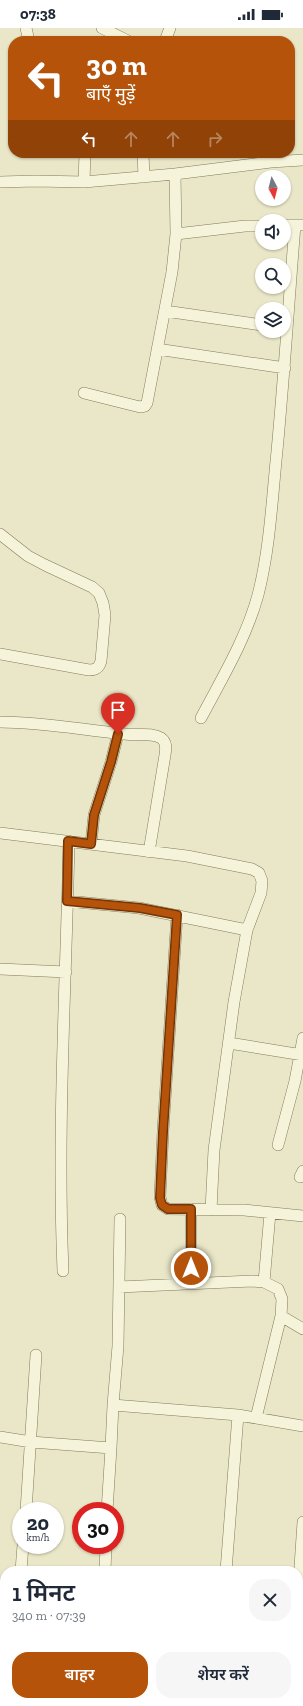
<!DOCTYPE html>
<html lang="hi">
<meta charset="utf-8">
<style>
:root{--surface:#fff;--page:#f6f6f7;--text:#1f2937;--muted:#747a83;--accent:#b45309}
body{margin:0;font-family:"Zilla Slab","Noto Sans Devanagari",serif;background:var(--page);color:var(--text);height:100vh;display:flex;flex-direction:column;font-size:15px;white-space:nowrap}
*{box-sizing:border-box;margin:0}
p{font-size:13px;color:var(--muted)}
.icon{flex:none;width:22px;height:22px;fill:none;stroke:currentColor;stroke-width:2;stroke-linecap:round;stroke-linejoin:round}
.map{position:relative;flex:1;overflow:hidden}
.side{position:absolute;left:0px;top:1538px;width:303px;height:140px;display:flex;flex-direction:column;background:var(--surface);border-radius:16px 16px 0 0;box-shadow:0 1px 3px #0004}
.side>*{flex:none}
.banner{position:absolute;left:8px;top:8px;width:287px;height:122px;border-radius:16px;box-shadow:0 1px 3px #0004;background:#b45309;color:#fff;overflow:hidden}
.needle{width:26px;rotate:173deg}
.controls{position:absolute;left:255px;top:142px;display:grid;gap:8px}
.controls a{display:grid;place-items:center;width:36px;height:36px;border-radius:50%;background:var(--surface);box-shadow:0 1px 3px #0004;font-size:20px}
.speed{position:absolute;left:12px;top:1474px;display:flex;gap:8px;font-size:20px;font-weight:700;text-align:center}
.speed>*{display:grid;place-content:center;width:52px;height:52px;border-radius:50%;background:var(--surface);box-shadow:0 1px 3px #0004;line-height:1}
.speed small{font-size:10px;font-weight:400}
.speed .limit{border:6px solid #d22;background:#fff;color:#111}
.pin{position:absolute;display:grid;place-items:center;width:34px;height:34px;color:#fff;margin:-41px -17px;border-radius:50% 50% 50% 0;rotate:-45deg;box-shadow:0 0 4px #0007}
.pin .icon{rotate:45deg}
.me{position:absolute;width:44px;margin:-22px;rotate:0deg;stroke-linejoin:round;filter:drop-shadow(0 0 3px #0008)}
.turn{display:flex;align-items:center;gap:14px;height:84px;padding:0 12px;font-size:18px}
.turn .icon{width:52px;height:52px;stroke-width:2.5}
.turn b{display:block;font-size:28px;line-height:34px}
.lanes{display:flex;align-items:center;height:38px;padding:0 12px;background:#0003;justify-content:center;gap:20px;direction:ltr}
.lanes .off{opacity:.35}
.round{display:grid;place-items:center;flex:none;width:42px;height:42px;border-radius:16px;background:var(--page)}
.overview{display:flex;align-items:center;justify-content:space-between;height:68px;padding:0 12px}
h1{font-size:24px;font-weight:600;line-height:30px}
.primary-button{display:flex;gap:8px;margin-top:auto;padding:8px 12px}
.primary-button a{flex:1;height:46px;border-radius:16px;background:var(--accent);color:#fff;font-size:16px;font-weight:600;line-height:46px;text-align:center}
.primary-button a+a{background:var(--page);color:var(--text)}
.status{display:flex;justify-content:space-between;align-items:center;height:28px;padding:0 20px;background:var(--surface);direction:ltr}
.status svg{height:11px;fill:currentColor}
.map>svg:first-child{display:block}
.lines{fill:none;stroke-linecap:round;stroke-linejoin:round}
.street-casing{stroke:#837b5e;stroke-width:12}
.street{stroke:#f5f3d9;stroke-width:11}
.route-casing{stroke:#753606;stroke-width:10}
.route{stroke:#b45309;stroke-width:7}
</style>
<div class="status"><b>07:38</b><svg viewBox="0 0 49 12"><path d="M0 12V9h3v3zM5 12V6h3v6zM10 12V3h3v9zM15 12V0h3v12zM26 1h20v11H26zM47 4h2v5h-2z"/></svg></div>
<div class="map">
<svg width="303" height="1678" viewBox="0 0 303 1678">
<rect width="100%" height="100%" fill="#e9e7c7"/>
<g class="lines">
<defs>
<path id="street" d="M26,0L29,13
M102,0L128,13
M165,13L170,0
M143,125L144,149
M0,154L36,153L84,154L175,146L271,134L303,132
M84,154L85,125
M284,197H302
M176,206L245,198H262
M165,283L262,297
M157,321L285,340
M84,365L140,379L145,378L147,375L172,244L176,206L175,146
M0,506L28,528L45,537L92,559L99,565L103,575L105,587L101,633C99,640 96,642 89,642L0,626
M201,690C222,650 246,611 258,567C270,520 272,471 277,423C284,348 289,272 295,197
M0,694C42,694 83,702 125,706C136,708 151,704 161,710C167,714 166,721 165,727L149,824
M0,805L187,828L252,841L259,845L262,853L261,865L247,902L234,974L214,1122L211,1182
M91,816L94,787L111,734L118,706
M67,873L139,880L247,902
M177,887L163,1103L160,1169L162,1177L168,1181L244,1182L303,1188
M0,941L66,944
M229,1015L303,1027
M278,1117L295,1053L303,1010
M300,1149L303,1143
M120,1191L118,1318L113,1377L238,1387
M63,1243C57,1100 66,957 69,813
M264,1254L270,1185
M191,1255V1181
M119,1259L252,1253L264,1254L278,1261L282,1271L281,1288L256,1390
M281,1288L303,1301
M0,1409L31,1414L111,1420L113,1377
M26,1483L36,1327
M107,1483L111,1420
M21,1543L23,1517
M105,1543L106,1517
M226,1543L238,1387L303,1398
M298,1568L303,1494
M15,1678V1673
M95,1678V1673
M218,1678V1673
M289,1678L290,1673"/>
</defs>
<!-- street casing -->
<use href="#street" class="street-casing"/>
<!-- street -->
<use href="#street" class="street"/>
</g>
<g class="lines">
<defs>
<path id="route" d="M118,706L111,734L94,787L91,816L68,813L67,873L140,880L177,887L163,1104L160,1170L162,1177L168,1181H191V1240"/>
</defs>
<!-- route casing -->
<use href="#route" class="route-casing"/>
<!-- route -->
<use href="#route" class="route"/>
</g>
</svg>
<div class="controls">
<a><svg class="needle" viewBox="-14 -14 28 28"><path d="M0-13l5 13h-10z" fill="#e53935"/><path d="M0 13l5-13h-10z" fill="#747a83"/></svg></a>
<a><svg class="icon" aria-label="sound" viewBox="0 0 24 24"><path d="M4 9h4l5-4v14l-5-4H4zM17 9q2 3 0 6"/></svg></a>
<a><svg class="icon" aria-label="search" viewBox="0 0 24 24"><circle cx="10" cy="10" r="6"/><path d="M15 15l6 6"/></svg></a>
<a><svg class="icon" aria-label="layers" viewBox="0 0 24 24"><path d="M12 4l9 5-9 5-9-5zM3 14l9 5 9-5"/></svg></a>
</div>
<div class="speed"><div>20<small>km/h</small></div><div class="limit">30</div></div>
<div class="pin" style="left:118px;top:706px;background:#d93025"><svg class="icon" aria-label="arrive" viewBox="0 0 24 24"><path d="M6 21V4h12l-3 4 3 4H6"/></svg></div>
<svg class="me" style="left:191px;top:1240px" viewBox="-20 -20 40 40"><circle r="17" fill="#b45309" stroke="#fff" stroke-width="3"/><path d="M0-11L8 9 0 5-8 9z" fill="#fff"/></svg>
<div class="banner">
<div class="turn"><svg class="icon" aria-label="left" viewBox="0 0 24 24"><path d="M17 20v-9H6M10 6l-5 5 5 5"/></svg><div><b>30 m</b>बाएँ मुड़ें</div></div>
<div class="lanes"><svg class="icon" aria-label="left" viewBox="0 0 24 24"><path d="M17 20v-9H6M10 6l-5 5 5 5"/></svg><svg class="icon off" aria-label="ahead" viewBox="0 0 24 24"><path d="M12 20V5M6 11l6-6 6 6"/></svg><svg class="icon off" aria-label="ahead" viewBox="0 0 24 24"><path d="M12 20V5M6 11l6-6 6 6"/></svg><svg class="icon off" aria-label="right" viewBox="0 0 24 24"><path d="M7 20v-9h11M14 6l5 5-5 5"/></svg></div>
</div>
<section class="side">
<div class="overview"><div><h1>1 मिनट</h1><p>340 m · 07:39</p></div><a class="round"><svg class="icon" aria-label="close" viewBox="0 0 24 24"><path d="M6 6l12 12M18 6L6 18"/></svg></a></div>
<div class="primary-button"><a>बाहर</a><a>शेयर करें</a></div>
</section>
</div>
